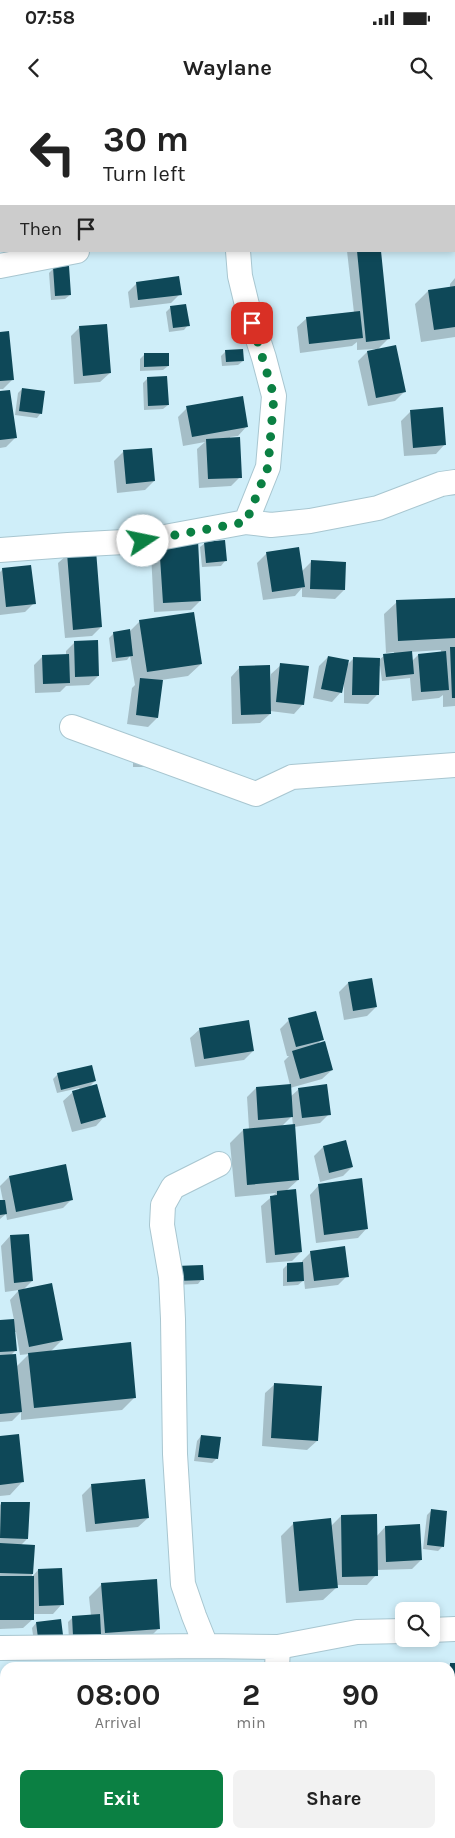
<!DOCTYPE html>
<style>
:root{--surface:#fff;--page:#f2f2f2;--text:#222;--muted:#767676;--accent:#0b8043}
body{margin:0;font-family:Karla,sans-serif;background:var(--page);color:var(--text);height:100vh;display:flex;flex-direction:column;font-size:19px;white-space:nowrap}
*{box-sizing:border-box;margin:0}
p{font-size:16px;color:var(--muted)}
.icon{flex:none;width:28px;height:28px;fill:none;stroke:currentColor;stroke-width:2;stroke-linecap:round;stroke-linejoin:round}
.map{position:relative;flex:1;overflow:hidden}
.details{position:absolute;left:0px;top:1562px;width:455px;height:176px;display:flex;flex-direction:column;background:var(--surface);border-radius:15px 15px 0 0;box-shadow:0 2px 8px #0003}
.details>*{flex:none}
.banner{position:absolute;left:0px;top:0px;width:455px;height:152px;box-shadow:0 2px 8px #0003;background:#fff;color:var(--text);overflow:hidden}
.controls{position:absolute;left:395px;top:1502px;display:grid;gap:10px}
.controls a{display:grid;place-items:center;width:45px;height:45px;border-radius:8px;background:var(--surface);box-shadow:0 2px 8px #0003;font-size:25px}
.pin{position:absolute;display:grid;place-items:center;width:42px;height:42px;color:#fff;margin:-21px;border-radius:10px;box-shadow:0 2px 8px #0006}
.me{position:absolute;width:55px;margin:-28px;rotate:79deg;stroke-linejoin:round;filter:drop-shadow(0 0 4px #0008)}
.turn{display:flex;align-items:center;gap:18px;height:105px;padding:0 20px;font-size:22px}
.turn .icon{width:65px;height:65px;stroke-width:2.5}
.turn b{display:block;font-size:35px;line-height:42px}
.then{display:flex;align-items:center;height:48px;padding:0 20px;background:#0003;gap:10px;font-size:19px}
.eta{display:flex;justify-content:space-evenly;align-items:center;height:85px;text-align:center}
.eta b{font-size:30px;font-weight:700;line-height:35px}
.button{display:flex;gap:10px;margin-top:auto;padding:10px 20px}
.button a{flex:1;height:58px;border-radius:8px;background:var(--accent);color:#fff;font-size:20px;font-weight:700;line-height:58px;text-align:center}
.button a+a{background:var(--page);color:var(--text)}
.status{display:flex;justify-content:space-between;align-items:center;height:35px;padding:0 25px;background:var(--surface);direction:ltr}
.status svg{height:14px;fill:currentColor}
header{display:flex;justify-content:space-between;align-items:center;height:65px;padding:0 20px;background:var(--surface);font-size:22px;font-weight:700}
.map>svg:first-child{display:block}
.shadow{fill:#0003;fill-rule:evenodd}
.building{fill:#0e4858}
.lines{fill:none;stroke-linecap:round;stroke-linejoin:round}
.minor-casing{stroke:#a8c6d0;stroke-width:26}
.minor{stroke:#fff;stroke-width:24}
.route{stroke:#0b8043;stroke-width:9;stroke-dasharray:0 16.2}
</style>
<div class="status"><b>07:58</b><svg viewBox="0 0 49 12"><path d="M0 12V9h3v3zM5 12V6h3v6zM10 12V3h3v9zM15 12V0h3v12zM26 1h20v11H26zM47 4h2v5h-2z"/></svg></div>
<header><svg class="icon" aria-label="back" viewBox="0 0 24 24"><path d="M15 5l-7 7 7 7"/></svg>Waylane<svg class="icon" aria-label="search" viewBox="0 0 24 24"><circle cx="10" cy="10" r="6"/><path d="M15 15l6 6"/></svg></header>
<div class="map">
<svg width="455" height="1738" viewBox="0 0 455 1738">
<rect width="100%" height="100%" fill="#cfeef9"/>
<!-- shadow -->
<path class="shadow" d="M374,0H424V1H375Z
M0,37H1L0,85Z
M347,151H379L388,239L377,250L405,291L395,301L368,306L358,261L367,252L375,250V249L357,250V242L352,246L300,253L297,227L307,218L354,213Z
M68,167L70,195L65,199L51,200L49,173L53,169Z
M455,178V237L421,242L415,204L428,191L450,188V184Z
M137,183L180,194L171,203L130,208L128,192Z
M171,207L188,225L184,230L169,232L166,212Z
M80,227L110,273L100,282L74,284L71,236Z
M0,233L12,280L3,289H0Z
M226,251L243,261L238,265L222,266L221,256Z
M144,255L168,266L163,270L140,271V259Z
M147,279L168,305L163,309L144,310L143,283Z
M22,289L41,313L37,318L15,315L18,293Z
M0,292L15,338L6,347L0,348Z
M187,308L247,326L238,336L230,337L240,377L231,386L199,388L197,349L205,342L183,346L178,317Z
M410,312L445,344L436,354L404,356L401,321Z
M123,352L154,381L145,390L117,393L114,361Z
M160,443L200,501L191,510L154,512L151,453Z
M205,443L225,461L221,466L202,467L200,447Z
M298,448L301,472L312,461L344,490L335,499L302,497V488L295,496L263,500L257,463L266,454Z
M68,454L101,527L92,536L65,538L58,463Z
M3,469L34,503L25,512L0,515V472Z
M455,499V606L443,607V595L439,598L412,601L410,578L382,581L380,566H378L377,595L368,604L344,603V584H343L341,592L332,602L313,598L319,566L328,557L346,566L354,558L380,559L384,556L394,554V552L386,553L384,514L397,502ZM441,550V553L418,555L412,561L411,552Z
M140,521L201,564L188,576L161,580L157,618L148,627L127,624L132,588L135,585L130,556L127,560L112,562L109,538L114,533L129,532Z
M75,542L98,576L89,585L66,586L60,592L35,593L34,565L43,556L66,555V551Z
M281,565L303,604L294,614L270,611V614L260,623L232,624L231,577L240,567L270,583L271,574Z
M133,650L146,667H133Z
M348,883L376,907L367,916L344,920L339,892Z
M289,920L322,939L317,945L332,970L322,979L290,988V997L299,989L329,1014L320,1023L294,1027L298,1080L286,1091L301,1152L292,1161L266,1163L261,1106L276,1093L235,1097L230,1043L243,1030L249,1029L247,997L256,988L290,985L284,961L289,956H287L280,929ZM292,1016L293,1026L281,1027Z
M200,929L253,951L244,960L195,967L190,938Z
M58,974L95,981L88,988L105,1016L96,1026L72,1032L63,1001L73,992L80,990L79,988L57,993L53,979Z
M323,1047L352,1067L343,1076L320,1082L314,1056Z
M9,1077L72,1099L63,1108L7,1120L6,1114L0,1119V1102L3,1101L0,1086Z
M319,1085L367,1128L358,1138L316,1143L310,1095Z
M10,1136L32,1181L23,1190L62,1240L50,1252L135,1297L122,1310L21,1320V1312L12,1321L0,1322V1221L14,1220L10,1200L19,1190L5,1192L1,1146ZM14,1232H16L20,1255L29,1254L16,1267L10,1256L16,1250Z
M311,1152L347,1176L338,1185L305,1189L304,1180L298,1185L283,1186V1169L288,1164H302V1161Z
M172,1172L202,1179L198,1184L173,1185Z
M275,1284L317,1341L307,1350L262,1346L265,1293Z
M201,1336L217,1358L212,1363L194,1361L197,1341Z
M0,1337L22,1382L10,1395L0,1396Z
M91,1386L148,1418L138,1427L86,1432L82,1395Z
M2,1403L27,1439L20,1446H33L32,1477L38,1470L62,1504L53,1514H33V1519L23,1528L0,1529V1405Z
M431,1411L443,1446L438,1451L423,1449L427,1415Z
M341,1416L376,1437L385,1427L421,1460L412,1469L376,1470V1475L367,1485H336V1488L323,1500L286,1503L281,1436L294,1423L331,1426Z
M102,1484L159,1528L146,1541L69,1540L68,1522L73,1517L91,1516L89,1497Z
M36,1523L62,1535L57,1539L34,1542L32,1528Z
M450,1564H455V1600L450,1601V1568H447Z
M0,1604L3,1609L5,1607V1647L0,1648Z
M455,1614V1641L450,1642V1619Z
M455,1713V1729H452V1716Z
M198,1734H243L242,1738L246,1734H312V1738H198Z
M342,1734H364L342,1736Z"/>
<!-- building -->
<path class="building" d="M357,151H381L390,239L366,242Z
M69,166L71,195L55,196L53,167Z
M179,176L182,195L138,200L136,182Z
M455,186V227L434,230L428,190Z
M186,204L190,226L173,228L170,206Z
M360,211L363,238L309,244L306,217Z
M107,224L111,273L83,276L79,226Z
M9,231L14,280L0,281V232Z
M396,245L406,292L376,298L367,251Z
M243,249L244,261L226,262L225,250Z
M144,253H169V266L144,267Z
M167,276L169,305L148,306L147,277Z
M22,288L45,291L42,314L19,311Z
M10,290L17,338L0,340V291Z
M243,296L248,327L192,337L186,306Z
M443,307L446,345L413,348L410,310Z
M240,337L242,378L208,379L206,339Z
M152,348L155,381L126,384L123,350Z
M198,440L201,501L163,503L159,442Z
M225,440L227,461L206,463L204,442Z
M299,447L305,487L272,492L266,452Z
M96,450L102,527L73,530L67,453Z
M311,460L346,462L345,490L310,489Z
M31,465L36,504L6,507L2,468Z
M455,498V538L398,541L396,500Z
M194,512L202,564L147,572L139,520Z
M130,529L133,556L116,558L113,532Z
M98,540L99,576L75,577L74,541Z
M450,547H455V598H452Z
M412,551L414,574L386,577L383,554Z
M446,551L449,590L421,592L418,554Z
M69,554L70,583L43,584L42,555Z
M328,556L349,560L342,593L321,589Z
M353,557L380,558L379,595H352Z
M280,563L309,566L304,605L276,602Z
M270,565L271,614L241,615L239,566Z
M140,578L163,580L158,618L136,615Z
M372,878L377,907L353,911L348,882Z
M316,911L324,940L296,947L288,918Z
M249,920L254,951L204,959L199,928Z
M325,941L333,970L300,979L292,951Z
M92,965L96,981L61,990L57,973Z
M97,984L106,1017L81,1024L72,991Z
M291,984L293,1017L258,1020L256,987Z
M327,984L331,1015L302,1018L298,988Z
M295,1024L299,1080L247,1085L243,1029Z
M346,1040L353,1067L329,1073L323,1046Z
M66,1064L73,1100L16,1112L9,1076Z
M362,1078L368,1129L324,1135L318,1084Z
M296,1089L302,1152L275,1155L270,1096L277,1095V1091Z
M0,1100H5L7,1114L0,1115Z
M29,1134L33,1181L14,1183L10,1135Z
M345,1146L349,1177L314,1181L310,1151Z
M303,1162L304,1181L287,1182V1163Z
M203,1165L204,1180L177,1181L176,1166Z
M52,1183L63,1240L29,1247L18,1190Z
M14,1219L17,1251L0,1252V1220Z
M131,1242L136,1298L34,1308L28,1253Z
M16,1254L22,1312L0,1314V1255Z
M274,1283L322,1286L318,1341L271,1338Z
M19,1334L24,1382L0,1385V1336Z
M201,1335L221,1337L218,1359L198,1357Z
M145,1379L149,1418L95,1424L91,1384Z
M1,1402H30L28,1439L0,1438Z
M431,1409L447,1411L444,1447L427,1445Z
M377,1414L378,1476L342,1477L341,1415Z
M331,1418L338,1488L299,1491L293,1422Z
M420,1424L422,1460L386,1462L385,1426Z
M0,1443L35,1445L33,1474L0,1473Z
M62,1468L64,1505L39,1506L38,1469Z
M0,1476H34V1520H0Z
M157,1479L160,1529L105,1533L101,1483Z
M100,1514L101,1534L73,1536L72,1516Z
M61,1519L63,1535L38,1538L36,1522Z
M450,1563H455V1597H450Z
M4,1602L5,1645H0V1603Z
M207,1734H244V1738H207Z
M250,1734H280V1738H250Z
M284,1734H313V1738H284Z"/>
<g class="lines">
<defs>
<path id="minor" d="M454,91L455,90
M238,151L240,176L247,205L264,258L274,296L268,367L246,422
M0,166L77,151
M0,450L68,445L143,441L246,422L271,425L310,421L378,408L441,384L455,382
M72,627L256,694L292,677L455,665
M431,1530L455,1529
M206,1546L194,1516L183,1484L175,1354L173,1219L171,1177L162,1125L163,1105L173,1087L219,1064
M0,1548L206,1546L278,1547L357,1532L404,1531
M277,1568L278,1547"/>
</defs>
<!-- minor casing -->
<use href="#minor" class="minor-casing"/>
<!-- minor -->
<use href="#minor" class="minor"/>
</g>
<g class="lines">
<!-- route -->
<path class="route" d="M143,441L246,422L268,367L274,296L252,223"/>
</g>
</svg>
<div class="controls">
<a><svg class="icon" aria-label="search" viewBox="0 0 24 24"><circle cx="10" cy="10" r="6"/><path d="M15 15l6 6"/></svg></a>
</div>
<div class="pin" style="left:252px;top:223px;background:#d93025"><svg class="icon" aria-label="arrive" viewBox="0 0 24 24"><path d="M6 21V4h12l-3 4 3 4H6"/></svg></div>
<svg class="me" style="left:143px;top:441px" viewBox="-20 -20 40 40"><circle r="19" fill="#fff"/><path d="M0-13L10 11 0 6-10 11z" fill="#0b8043"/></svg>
<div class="banner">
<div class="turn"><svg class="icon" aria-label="left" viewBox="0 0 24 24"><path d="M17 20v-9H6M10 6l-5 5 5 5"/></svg><div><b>30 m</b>Turn left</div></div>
<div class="then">Then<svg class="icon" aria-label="arrive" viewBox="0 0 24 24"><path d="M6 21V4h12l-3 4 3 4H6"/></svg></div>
</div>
<section class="details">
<div class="eta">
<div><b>08:00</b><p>Arrival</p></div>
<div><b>2</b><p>min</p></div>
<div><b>90</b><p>m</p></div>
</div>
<div class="button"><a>Exit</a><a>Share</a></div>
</section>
</div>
